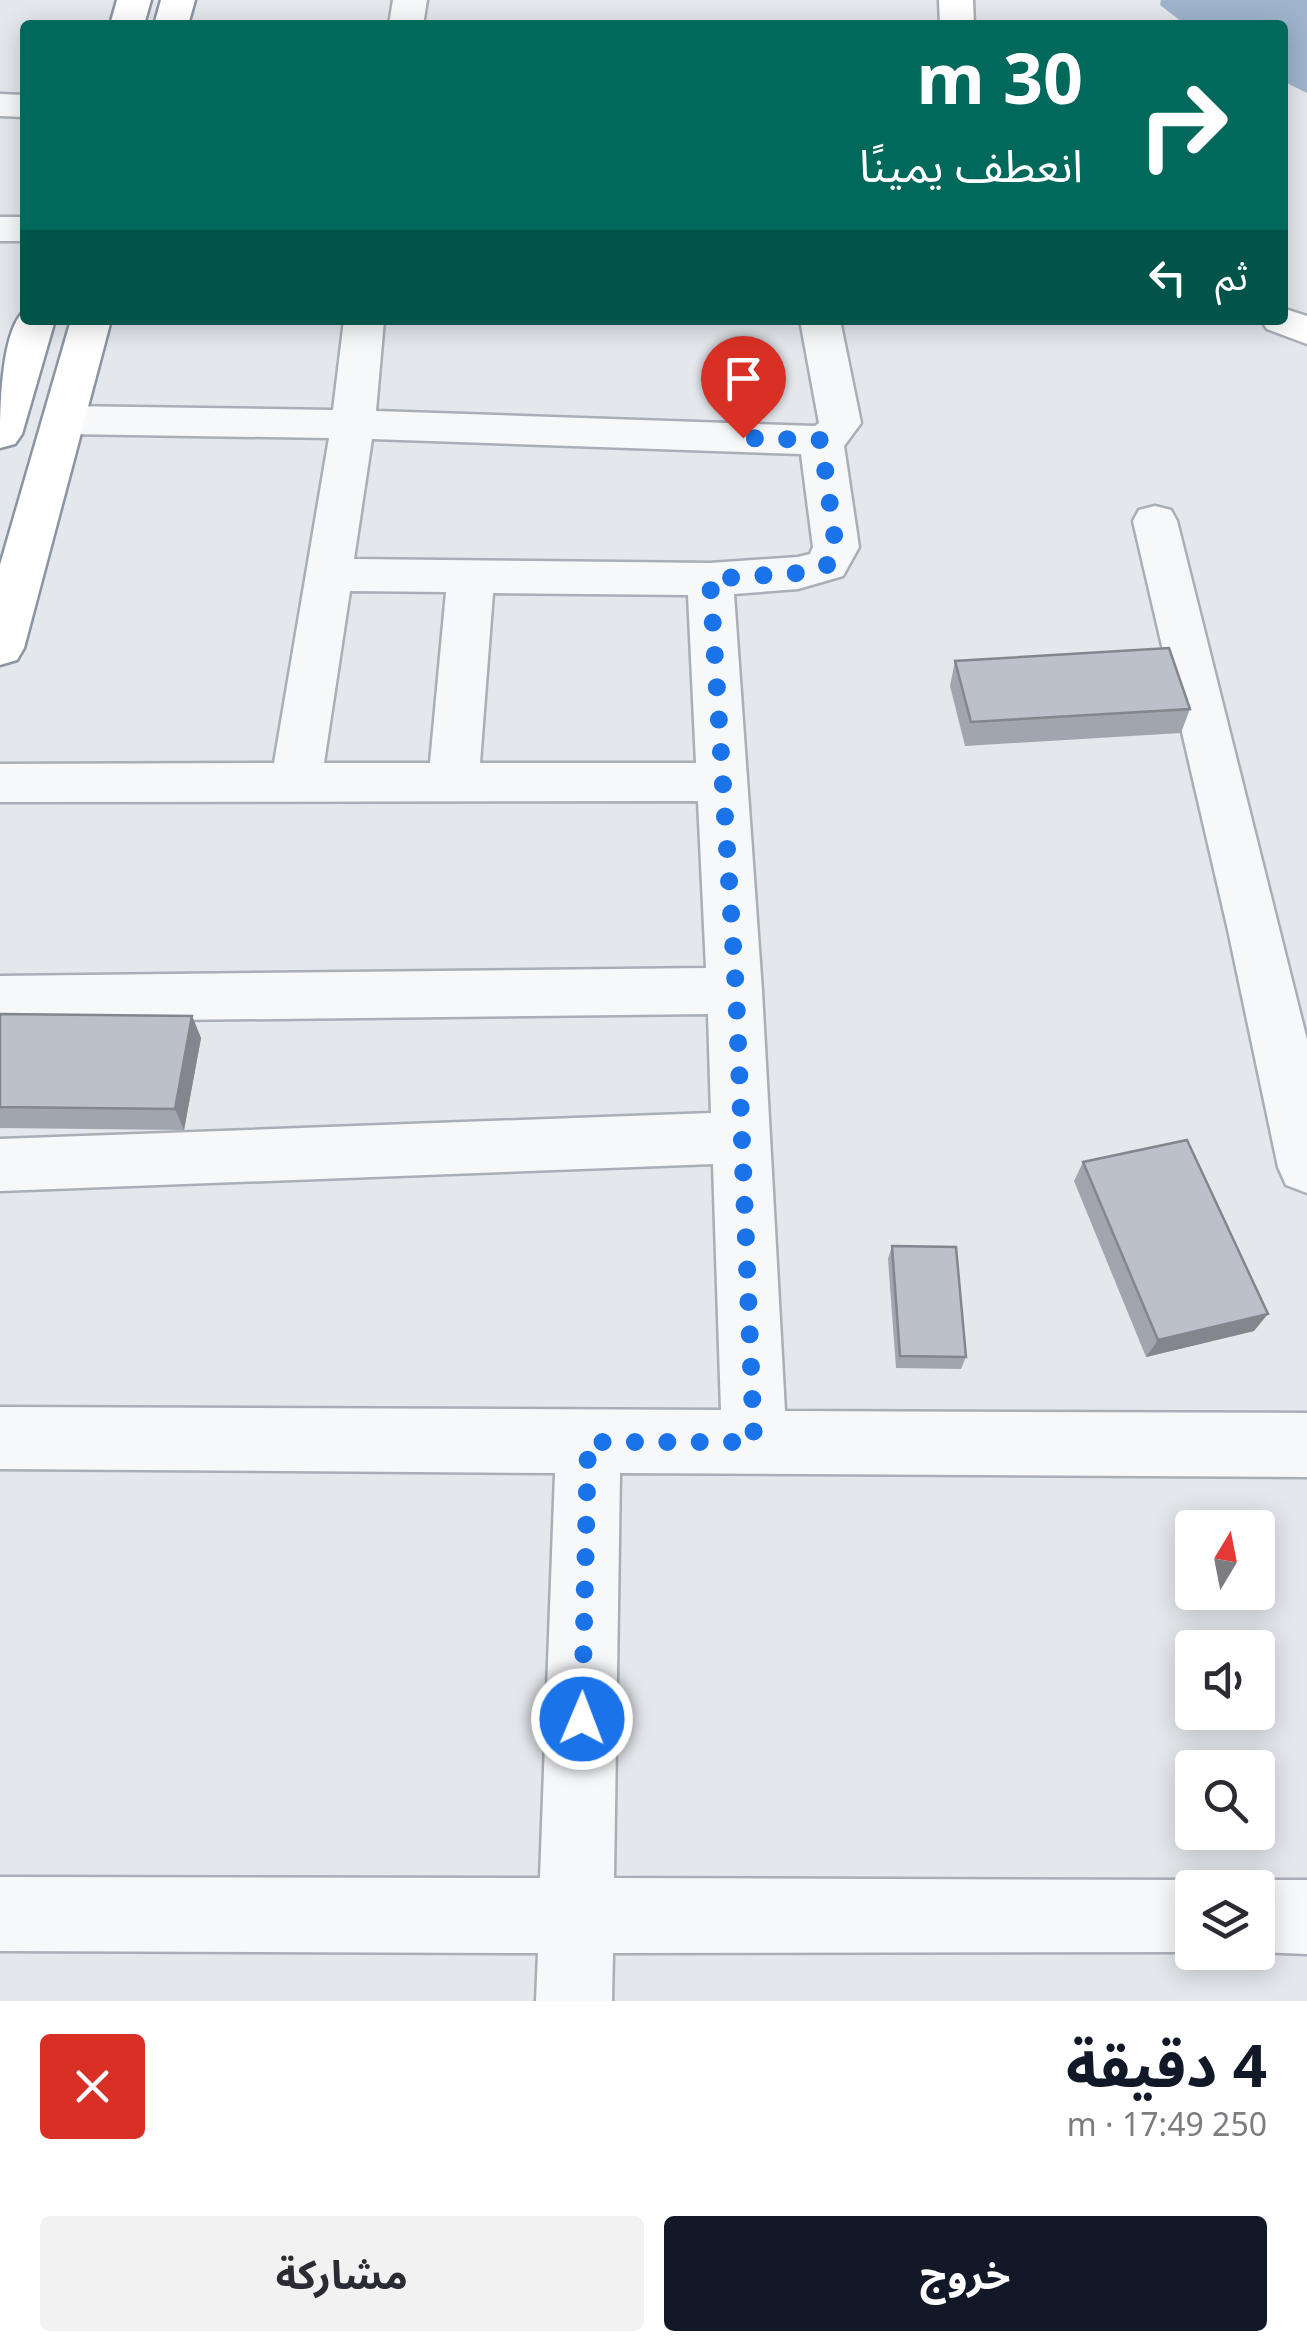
<!DOCTYPE html>
<html lang="ar">
<meta charset="utf-8">
<style>
:root{--surface:#fff;--page:#f2f2f3;--text:#2b2b33;--muted:#7c7c81;--accent:#111827}
body{margin:0;font-family:"Noto Sans","Noto Sans Arabic",sans-serif;background:var(--page);color:var(--text);direction:rtl;height:100vh;display:flex;flex-direction:column;font-size:38px;white-space:nowrap}
*{box-sizing:border-box;margin:0}
p{font-size:32px;color:var(--muted)}
.icon{flex:none;width:55px;height:55px;fill:none;stroke:currentColor;stroke-width:2;stroke-linecap:round;stroke-linejoin:round}
.map{position:relative;height:2001px;overflow:hidden;direction:ltr}
.details{display:flex;flex-direction:column;background:var(--surface);flex:1}
.details>*{flex:none}
.top-card{position:absolute;left:20px;top:20px;width:1268px;height:305px;border-radius:10px;box-shadow:0 5px 25px #0003;direction:rtl;background:#00695c;color:#fff;overflow:hidden}
.needle{width:65px;rotate:10deg}
.tools{position:absolute;left:1175px;top:1510px;display:grid;gap:20px}
.tools a{display:grid;place-items:center;width:100px;height:100px;border-radius:10px;background:var(--surface);box-shadow:0 5px 25px #0003;font-size:50px}
.pin{position:absolute;display:grid;place-items:center;width:85px;height:85px;color:#fff;margin:-102px -42px;border-radius:50% 50% 50% 0;rotate:-45deg;box-shadow:0 0 10px #0007}
.pin .icon{rotate:45deg}
.me{position:absolute;width:110px;margin:-55px;rotate:1deg;stroke-linejoin:round;filter:drop-shadow(0 0 8px #0008)}
.turn{display:flex;align-items:center;gap:35px;height:210px;padding:0 40px;font-size:45px}
.turn .icon{width:130px;height:130px;stroke-width:2.5}
.turn b{display:block;font-size:70px;line-height:85px}
.then{display:flex;align-items:center;height:95px;padding:0 40px;background:#0003;gap:20px;font-size:38px}
.round{display:grid;place-items:center;flex:none;width:105px;height:105px;border-radius:10px;background:var(--page)}
.headline{display:flex;align-items:center;justify-content:space-between;height:170px;padding:0 40px}
h1{font-size:60px;font-weight:700;line-height:75px;color:var(--accent)}
.cta{display:flex;gap:20px;margin-top:auto;padding:20px 40px}
.cta a{flex:1;height:115px;border-radius:10px;background:var(--accent);color:#fff;font-size:40px;font-weight:700;line-height:115px;text-align:center}
.cta a+a{background:var(--page);color:var(--text)}
.map>svg:first-child{display:block}
.water{fill:#9fb4cc}
.lines{fill:none;stroke-linecap:round;stroke-linejoin:round}
.street-casing{stroke:#a9aeb7;stroke-width:5}
.secondary-casing{stroke:#a9aeb7;stroke-width:5}
.highway-casing{stroke:#8b94a3;stroke-width:5}
.street{fill:#f7f8fa;fill-rule:evenodd}
.secondary{fill:#fff;fill-rule:evenodd}
.highway{fill:#fff;fill-rule:evenodd}
.wall{fill:#a1a5ae}
.shaded-wall{fill:#83868d}
.building{fill:#bbc0ca;stroke:#83868d;stroke-width:2.5}
.route{stroke:#1a73e8;stroke-width:18;stroke-dasharray:0 32.4}
</style>
<div class="map">
<svg width="1307" height="2001" viewBox="0 0 1307 2001">
<rect width="100%" height="100%" fill="#e4e7ec"/>
<!-- water -->
<path class="water" d="M1161,0H1307V93L1283,81L1282,25H1186L1160,5Z"/>
<g class="lines">
<defs>
<path id="street" d="M393,0H427L423,25H389Z
M0,94L25,95V117L0,116Z
M0,217H25V241H0Z
M344,320H384L376,411L815,426L819,423L800,320H840L861,423L844,446L859,547L843,576L798,589L734,594L762,991L785,1411L1307,1413V1477L620,1473L614,1878L1192,1880L1211,1888H1192V1952H1196L613,1953L612,2001H536L538,1953L0,1951V1877L540,1878L555,1473L0,1469V1407L721,1410L713,1164L0,1191V1139L711,1113L708,1014L0,1022V976L706,968L698,801L0,802V764L274,763L329,438L65,434L50,430L44,420L50,410L65,406L333,410ZM372,439L801,454L813,547L810,554L798,557L710,563L354,559ZM350,591L446,592L430,763H324ZM493,593L688,595L696,763H480Z
M1155,506L1171,510L1177,521L1307,1040V1193L1286,1185L1278,1167L1228,930L1133,521L1139,510Z
M1258,1880H1307V1954L1254,1952H1258V1888H1239Z"/>
<path id="secondary" d="M939,0H973L974,25H940Z
M1282,308L1307,316V344L1267,329L1261,320H1282Z"/>
<path id="highway" d="M117,0H151L144,25H110Z
M161,0H195L188,25H154Z
M25,310V320H55L22,434L15,444L0,448C0,413 0,331 25,310Z
M71,320H111L24,648L17,660L0,665V565Z"/>
</defs>
<!-- street casing -->
<use href="#street" class="street-casing"/>
<!-- secondary casing -->
<use href="#secondary" class="secondary-casing"/>
<!-- highway casing -->
<use href="#highway" class="highway-casing"/>
<!-- street -->
<use href="#street" class="street"/>
<!-- secondary -->
<use href="#secondary" class="secondary"/>
<!-- highway -->
<use href="#highway" class="highway"/>
</g>
<!-- wall -->
<path class="wall" d="M955,661L1190,709L1181,733L965,746L950,686Z
M0,1014L192,1016L201,1038L184,1130L0,1128Z
M1083,1162L1254,1331L1146,1357L1074,1181Z
M892,1246L966,1357L961,1369L896,1368L888,1259Z"/>
<!-- shaded-wall -->
<path class="shaded-wall" d="M192,1016L201,1038L184,1130L175,1109Z
M1268,1314L1254,1331L1146,1357L1158,1340Z"/>
<!-- building -->
<path class="building" d="M1169,648L1190,709L971,722L955,661Z
M0,1014L192,1016L175,1109L0,1107Z
M1187,1140L1268,1314L1158,1340L1083,1162Z
M892,1246L956,1247L966,1357L900,1356Z"/>
<g class="lines">
<!-- route -->
<path class="route" d="M582,1719L588,1442H754L736,991L710,579L798,573L827,565L836,548L821,440L743,438"/>
</g>
</svg>
<div class="tools">
<a><svg class="needle" viewBox="-14 -14 28 28"><path d="M0-13l5 13h-10z" fill="#e53935"/><path d="M0 13l5-13h-10z" fill="#7c7c81"/></svg></a>
<a><svg class="icon" aria-label="sound" viewBox="0 0 24 24"><path d="M4 9h4l5-4v14l-5-4H4zM17 9q2 3 0 6"/></svg></a>
<a><svg class="icon" aria-label="search" viewBox="0 0 24 24"><circle cx="10" cy="10" r="6"/><path d="M15 15l6 6"/></svg></a>
<a><svg class="icon" aria-label="layers" viewBox="0 0 24 24"><path d="M12 4l9 5-9 5-9-5zM3 14l9 5 9-5"/></svg></a>
</div>
<div class="pin" style="left:743px;top:438px;background:#d93025"><svg class="icon" aria-label="arrive" viewBox="0 0 24 24"><path d="M6 21V4h12l-3 4 3 4H6"/></svg></div>
<svg class="me" style="left:582px;top:1719px" viewBox="-20 -20 40 40"><circle r="17" fill="#1a73e8" stroke="#fff" stroke-width="3"/><path d="M0-11L8 9 0 5-8 9z" fill="#fff"/></svg>
<div class="top-card">
<div class="turn"><svg class="icon" aria-label="right" viewBox="0 0 24 24"><path d="M7 20v-9h11M14 6l5 5-5 5"/></svg><div><b>30 m</b>انعطف يمينًا</div></div>
<div class="then">ثم<svg class="icon" aria-label="left" viewBox="0 0 24 24"><path d="M17 20v-9H6M10 6l-5 5 5 5"/></svg></div>
</div>
</div>
<section class="details">
<div class="headline"><div><h1>4 دقيقة</h1><p>250 m · 17:49</p></div><a class="round" style="background:#d93025;color:#fff"><svg class="icon" aria-label="close" viewBox="0 0 24 24"><path d="M6 6l12 12M18 6L6 18"/></svg></a></div>
<div class="cta"><a>خروج</a><a>مشاركة</a></div>
</section>
